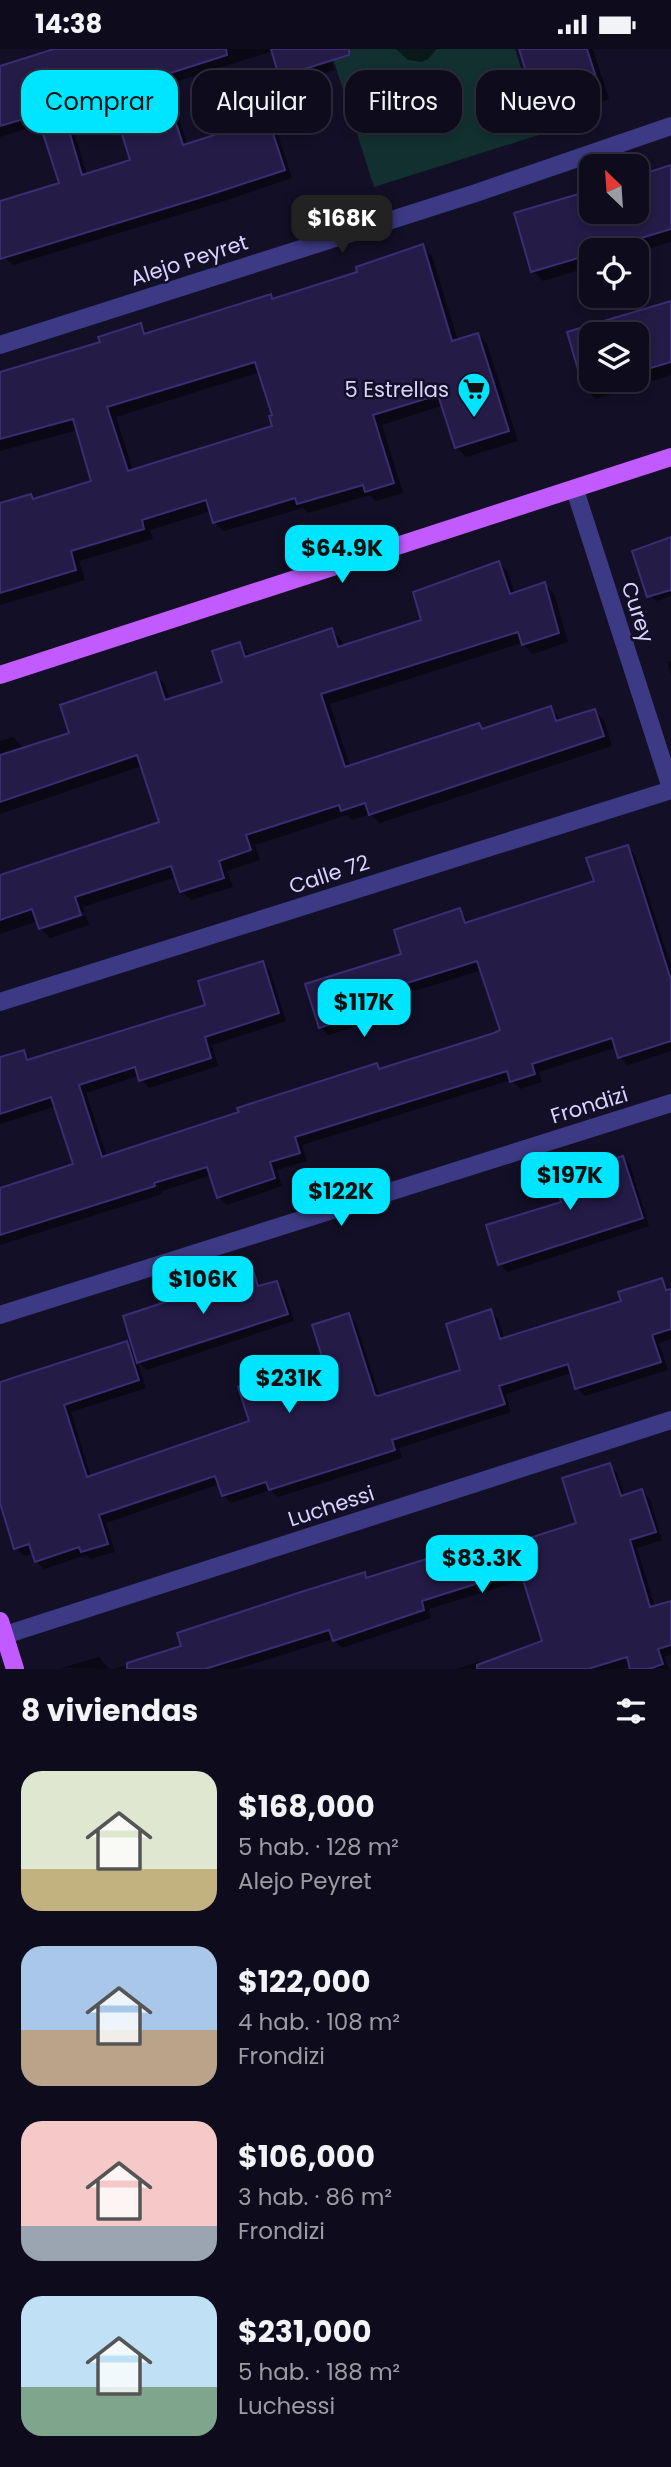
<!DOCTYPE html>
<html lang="es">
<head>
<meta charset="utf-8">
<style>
  :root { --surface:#0e0b1c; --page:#171425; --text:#f1f3f6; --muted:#9b9ba3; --line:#2e2b3b; --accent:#00e5ff }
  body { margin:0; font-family:Poppins,sans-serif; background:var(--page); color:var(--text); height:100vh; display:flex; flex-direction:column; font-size:26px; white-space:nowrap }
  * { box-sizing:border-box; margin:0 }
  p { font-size:23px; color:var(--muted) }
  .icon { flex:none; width:38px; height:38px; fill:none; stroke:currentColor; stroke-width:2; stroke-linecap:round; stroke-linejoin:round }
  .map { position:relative; height:1620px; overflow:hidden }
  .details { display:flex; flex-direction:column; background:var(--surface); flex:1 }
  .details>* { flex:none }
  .banner { position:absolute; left:21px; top:21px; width:630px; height:63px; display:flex; gap:14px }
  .needle { width:46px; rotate:335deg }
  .fabs { position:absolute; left:579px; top:105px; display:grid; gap:14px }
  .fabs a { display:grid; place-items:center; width:70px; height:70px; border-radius:14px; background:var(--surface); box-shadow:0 4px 10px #0003,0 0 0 2px var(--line); font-size:35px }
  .price { position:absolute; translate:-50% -60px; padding:0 16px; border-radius:14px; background:var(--accent); color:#111; font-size:23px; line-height:46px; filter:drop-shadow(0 2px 4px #0008) }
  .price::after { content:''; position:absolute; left:50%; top:42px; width:21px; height:16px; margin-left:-10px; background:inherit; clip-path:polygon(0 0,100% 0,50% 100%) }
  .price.active { background:#222; color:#fff }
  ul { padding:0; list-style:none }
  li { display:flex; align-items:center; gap:21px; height:175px; padding:0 21px }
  li span { display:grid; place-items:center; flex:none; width:196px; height:140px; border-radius:21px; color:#555 }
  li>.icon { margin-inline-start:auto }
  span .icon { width:84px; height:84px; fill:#fffc; stroke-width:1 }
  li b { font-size:30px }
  h2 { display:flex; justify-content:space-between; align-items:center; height:84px; padding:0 21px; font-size:30px }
  .tag { padding:0 24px; border-radius:21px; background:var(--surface); box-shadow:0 4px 10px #0003,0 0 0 2px var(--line); font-size:24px; line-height:63px }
  .tag.active { background:var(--accent); color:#111 }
  .status { display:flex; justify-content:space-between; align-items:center; height:49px; padding:0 35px; background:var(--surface); direction:ltr }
  .status svg { height:19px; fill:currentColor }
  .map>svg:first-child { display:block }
  .green { fill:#12302f }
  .shadow { fill:#0007; fill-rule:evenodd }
  .building { fill:#241b47; stroke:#3b2d73; stroke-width:2; fill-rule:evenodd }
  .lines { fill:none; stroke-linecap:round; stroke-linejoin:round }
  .minor { stroke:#3d3a85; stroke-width:18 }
  .major { stroke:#c25bff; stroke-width:18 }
  .labels { text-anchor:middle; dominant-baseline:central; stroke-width:5; stroke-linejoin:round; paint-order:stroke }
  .street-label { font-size:21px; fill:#d9d4ff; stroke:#130f26 }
  .poi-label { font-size:21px; fill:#d9d4ff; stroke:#130f26; text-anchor:end }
</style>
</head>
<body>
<div class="status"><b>14:38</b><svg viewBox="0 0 49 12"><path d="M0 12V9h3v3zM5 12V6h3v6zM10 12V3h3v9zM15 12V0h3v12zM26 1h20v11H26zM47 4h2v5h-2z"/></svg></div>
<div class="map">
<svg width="671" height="1620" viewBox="0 0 671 1620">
  <rect width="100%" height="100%" fill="#130f26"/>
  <path class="green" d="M330,0H515L542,85L374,138Z"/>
  <path class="shadow" d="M55,0H328L334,21L289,35L281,27L273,2L168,35L188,97L268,71L276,80L292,129L218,154L13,216L4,208L0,194V154L61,135L42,75L0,88V19ZM113,53L132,112L87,126L69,66Z
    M396,0H437L428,10L422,13L408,11Z
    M521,0H593L609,50L550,69L540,59Z
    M671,118V193L637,203V201H592V217L543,232L533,222L592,163H637V128Z
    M422,197L432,207L458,292L478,286L487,295L518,392L466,408L457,398L444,356L382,376L403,444L376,452L370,446L308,464L303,459L224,482L214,473L211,462L150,481L153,490L79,512L85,531L0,556V455L31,447L35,451L93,433L78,381L0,402V336L140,276L149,285L270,247L274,251L359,224ZM260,323L274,367V378L133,422L116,368Z
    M671,253V326L596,350L586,340L569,284ZM592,285H637V331H592Z
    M671,490V547L656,552L647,543Z
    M499,514L508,523L515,545L545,535L554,545L568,593L533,605L522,594L330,655L350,718L479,676L484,681L551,659L562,673L594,662L604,671L612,697L380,774L370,765L352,771L347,766L255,796L260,811L227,822L233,838L191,851L181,842L176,828L83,858L85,863L44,877V880L86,866L89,876L50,889L40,879L38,872L0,885V827L161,774L142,717L0,765V692L13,688L24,700L71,685L155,625L165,635L170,652L224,634L240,595L251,608L332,581L341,591L344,598L424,573Z
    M671,612V627L667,613Z
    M627,798L635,806L671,917V1002L628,1016L620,1008L617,998L539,1023L542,1033L520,1040L511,1031L302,1096L307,1112L277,1121L282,1137L227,1156L219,1148L212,1126L161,1142L162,1145L0,1196V1141L75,1117L56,1057L0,1075V1011L23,1003L32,1011L208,957L262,914L270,922L286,972L212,996L218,1017L149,1039L138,1027L86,1044L107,1108L241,1064L377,1016L381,1021L502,982L482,921L395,948L400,963L329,986L320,978L403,906L460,861L469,874L596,833Z
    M622,1109L630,1116L649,1177L507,1223L500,1215L563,1154Z
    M254,1226L263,1238L276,1234L284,1241L294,1272L147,1321L137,1311L146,1339L71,1363L91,1428L251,1373L325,1312L348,1266L356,1274L380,1348L463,1322L490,1262L498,1270L505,1291L624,1253L661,1231L669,1239L671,1245V1290L659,1294L668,1321L585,1347L577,1339L571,1324L506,1345L511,1363L399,1399L402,1409L278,1448L271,1441L231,1454L223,1446L220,1435L106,1474L115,1503L90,1510L86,1506L44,1520L36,1512L34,1504L24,1507L16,1499L0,1448V1331L6,1329L9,1332L126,1294L136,1304Z
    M609,1416L617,1424L625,1448L642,1442L650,1450L662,1491L637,1499L655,1558L671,1553V1606L665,1608L669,1620H632L631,1617L621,1620H456L479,1613L483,1616L545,1593L525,1530L429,1560L431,1569L342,1599L333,1590L237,1620H115L183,1598L364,1525L369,1530L470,1498L478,1506L578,1475Z
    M99,1608L109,1620L61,1619Z"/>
  <path class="building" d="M54,0H226L227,6L161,27L183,96L268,69L285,121L209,146L0,210V152L59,134L37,66L0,77V17ZM109,44L130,111L82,126L62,58Z
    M271,0H349V6L279,28Z
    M519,0H587L600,41L538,60Z
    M671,116V180L602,201H592V205L531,223L514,164L592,141V163H637V127Z
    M423,195L452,292L478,284L509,382L455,399L438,346L373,366L394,434L365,443L363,436L297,455L295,449L213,474L206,451L142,471L144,480L71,502L76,521L0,544V454L31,445L33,450L91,432L73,370L0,390V323L100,293L98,288L141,274L144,285L271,245L272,250L357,223L356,218ZM255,313L272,366L269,367L272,377L128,422L107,358Z
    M671,252V313L637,323V285H592V331H613L584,341L567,283Z
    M671,488V541L647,548L632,502Z
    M499,512L510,545L545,533L559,584L522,596L518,583L321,645L345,718L479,674L482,680L551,657L556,672L595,660L604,687L369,766L365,754L341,762L339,756L246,786L251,801L219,812L224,829L180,843L171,817L75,848L81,866L39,880L32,860L0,871V826L159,773L137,706L0,753V706L69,684L60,656L156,623L165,651L222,633L212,602L240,593L245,608L332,579L338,598L421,571L413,543Z
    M628,796L671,931V992L618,1009L612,989L532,1015L535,1025L510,1033L507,1022L295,1088L300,1104L270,1113L275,1129L217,1149L207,1118L154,1134L155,1137L0,1186V1139L73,1115L51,1048L0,1065V1008L24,1001L27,1011L205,956L198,932L263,912L279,964L205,988L211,1009L139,1032L135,1018L79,1036L102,1108L239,1063L237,1059L377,1014L379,1020L494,984L500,981L477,912L388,940L393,955L319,979L305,935L401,905L394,881L460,859L465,874L594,832L586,809Z
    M623,1107L643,1169L498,1216L486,1176L561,1153L553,1129Z
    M254,1224L258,1237L277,1232L288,1265L137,1314L123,1267Z
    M662,1229L666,1241L671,1240V1280L652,1286L661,1313L575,1340L568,1315L499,1337L505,1355L392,1391L395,1401L269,1441L266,1433L222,1447L215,1427L99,1466L108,1495L81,1503L79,1498L35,1513L29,1495L14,1500L0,1454V1333L127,1292L139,1331L64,1356L87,1428L249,1372L238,1338L323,1311L312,1276L349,1264L375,1346L378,1347L460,1321L446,1275L491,1260L500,1290L621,1252L618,1243Z
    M610,1414L621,1447L642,1440L656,1483L630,1491L650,1558L671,1552V1596L658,1600L663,1615L649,1620H630L627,1608L588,1620H477V1616L542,1592L520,1521L422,1552L424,1561L333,1592L329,1581L205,1620H127V1614L181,1597L177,1584L301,1543L365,1523L366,1529L471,1496L474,1507L576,1474L562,1429Z"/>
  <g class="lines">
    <path class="minor" d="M0,296L476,144L671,77
      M575,441L671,739
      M0,953L671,741
      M0,1266L671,1054
      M5,1586L671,1371"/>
    <path class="major" d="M0,626L671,408
      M0,1572L15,1620"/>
  </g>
  <defs>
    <symbol id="supermarket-pin" viewBox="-11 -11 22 30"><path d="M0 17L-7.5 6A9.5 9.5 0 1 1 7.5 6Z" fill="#00e5ff" stroke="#130f26"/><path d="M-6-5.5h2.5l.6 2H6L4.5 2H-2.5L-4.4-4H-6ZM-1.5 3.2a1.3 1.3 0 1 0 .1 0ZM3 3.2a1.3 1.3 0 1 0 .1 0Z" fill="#111"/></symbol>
  </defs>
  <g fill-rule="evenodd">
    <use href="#supermarket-pin" x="455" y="321" width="38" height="52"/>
  </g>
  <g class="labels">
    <g class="street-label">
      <text transform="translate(189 211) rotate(-18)">Alejo Peyret</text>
      <text transform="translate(638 563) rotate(72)">Curey</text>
      <text transform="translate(329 825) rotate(-18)">Calle 72</text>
      <text transform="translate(589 1056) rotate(-17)">Frondizi</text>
      <text transform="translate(331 1457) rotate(-18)">Luchessi</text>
    </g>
    <g class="poi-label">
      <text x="449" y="340">5 Estrellas</text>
    </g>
  </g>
</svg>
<div class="fabs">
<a><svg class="needle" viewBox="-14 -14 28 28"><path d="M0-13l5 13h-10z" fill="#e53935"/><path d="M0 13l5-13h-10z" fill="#9b9ba3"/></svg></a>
<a><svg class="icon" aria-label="locate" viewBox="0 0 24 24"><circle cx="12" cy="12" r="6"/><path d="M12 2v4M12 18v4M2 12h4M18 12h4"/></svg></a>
<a><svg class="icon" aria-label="layers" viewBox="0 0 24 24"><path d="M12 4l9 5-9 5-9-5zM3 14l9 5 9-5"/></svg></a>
</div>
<b class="price active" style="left:342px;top:206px">$168K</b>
<b class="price" style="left:342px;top:536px">$64.9K</b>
<b class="price" style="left:364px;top:990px">$117K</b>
<b class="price" style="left:570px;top:1163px">$197K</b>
<b class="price" style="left:341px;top:1179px">$122K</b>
<b class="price" style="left:203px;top:1267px">$106K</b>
<b class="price" style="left:289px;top:1366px">$231K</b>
<b class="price" style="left:482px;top:1546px">$83.3K</b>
<div class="banner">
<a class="tag active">Comprar</a>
<a class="tag">Alquilar</a>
<a class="tag">Filtros</a>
<a class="tag">Nuevo</a>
</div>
</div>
<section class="details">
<h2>8 viviendas<svg class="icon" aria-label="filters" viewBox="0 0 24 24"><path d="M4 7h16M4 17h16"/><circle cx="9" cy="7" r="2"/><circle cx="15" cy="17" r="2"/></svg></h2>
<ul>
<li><span style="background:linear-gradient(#dfe7d0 70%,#c2b280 0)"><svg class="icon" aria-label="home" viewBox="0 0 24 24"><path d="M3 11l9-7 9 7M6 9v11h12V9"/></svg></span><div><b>$168,000</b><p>5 hab. · 128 m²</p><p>Alejo Peyret</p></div></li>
<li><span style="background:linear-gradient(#a9c7e8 60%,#b9a48a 0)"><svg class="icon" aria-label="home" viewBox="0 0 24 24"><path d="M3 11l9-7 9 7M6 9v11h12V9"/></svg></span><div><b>$122,000</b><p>4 hab. · 108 m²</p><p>Frondizi</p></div></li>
<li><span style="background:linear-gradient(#f6c9c9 75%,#9aa5b1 0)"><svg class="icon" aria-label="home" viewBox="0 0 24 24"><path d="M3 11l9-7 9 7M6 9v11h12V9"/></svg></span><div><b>$106,000</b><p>3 hab. · 86 m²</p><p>Frondizi</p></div></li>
<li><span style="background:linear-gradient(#bfe0f5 65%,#7fa58c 0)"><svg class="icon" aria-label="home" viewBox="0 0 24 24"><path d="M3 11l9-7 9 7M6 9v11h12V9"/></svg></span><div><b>$231,000</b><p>5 hab. · 188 m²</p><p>Luchessi</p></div></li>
</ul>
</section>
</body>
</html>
